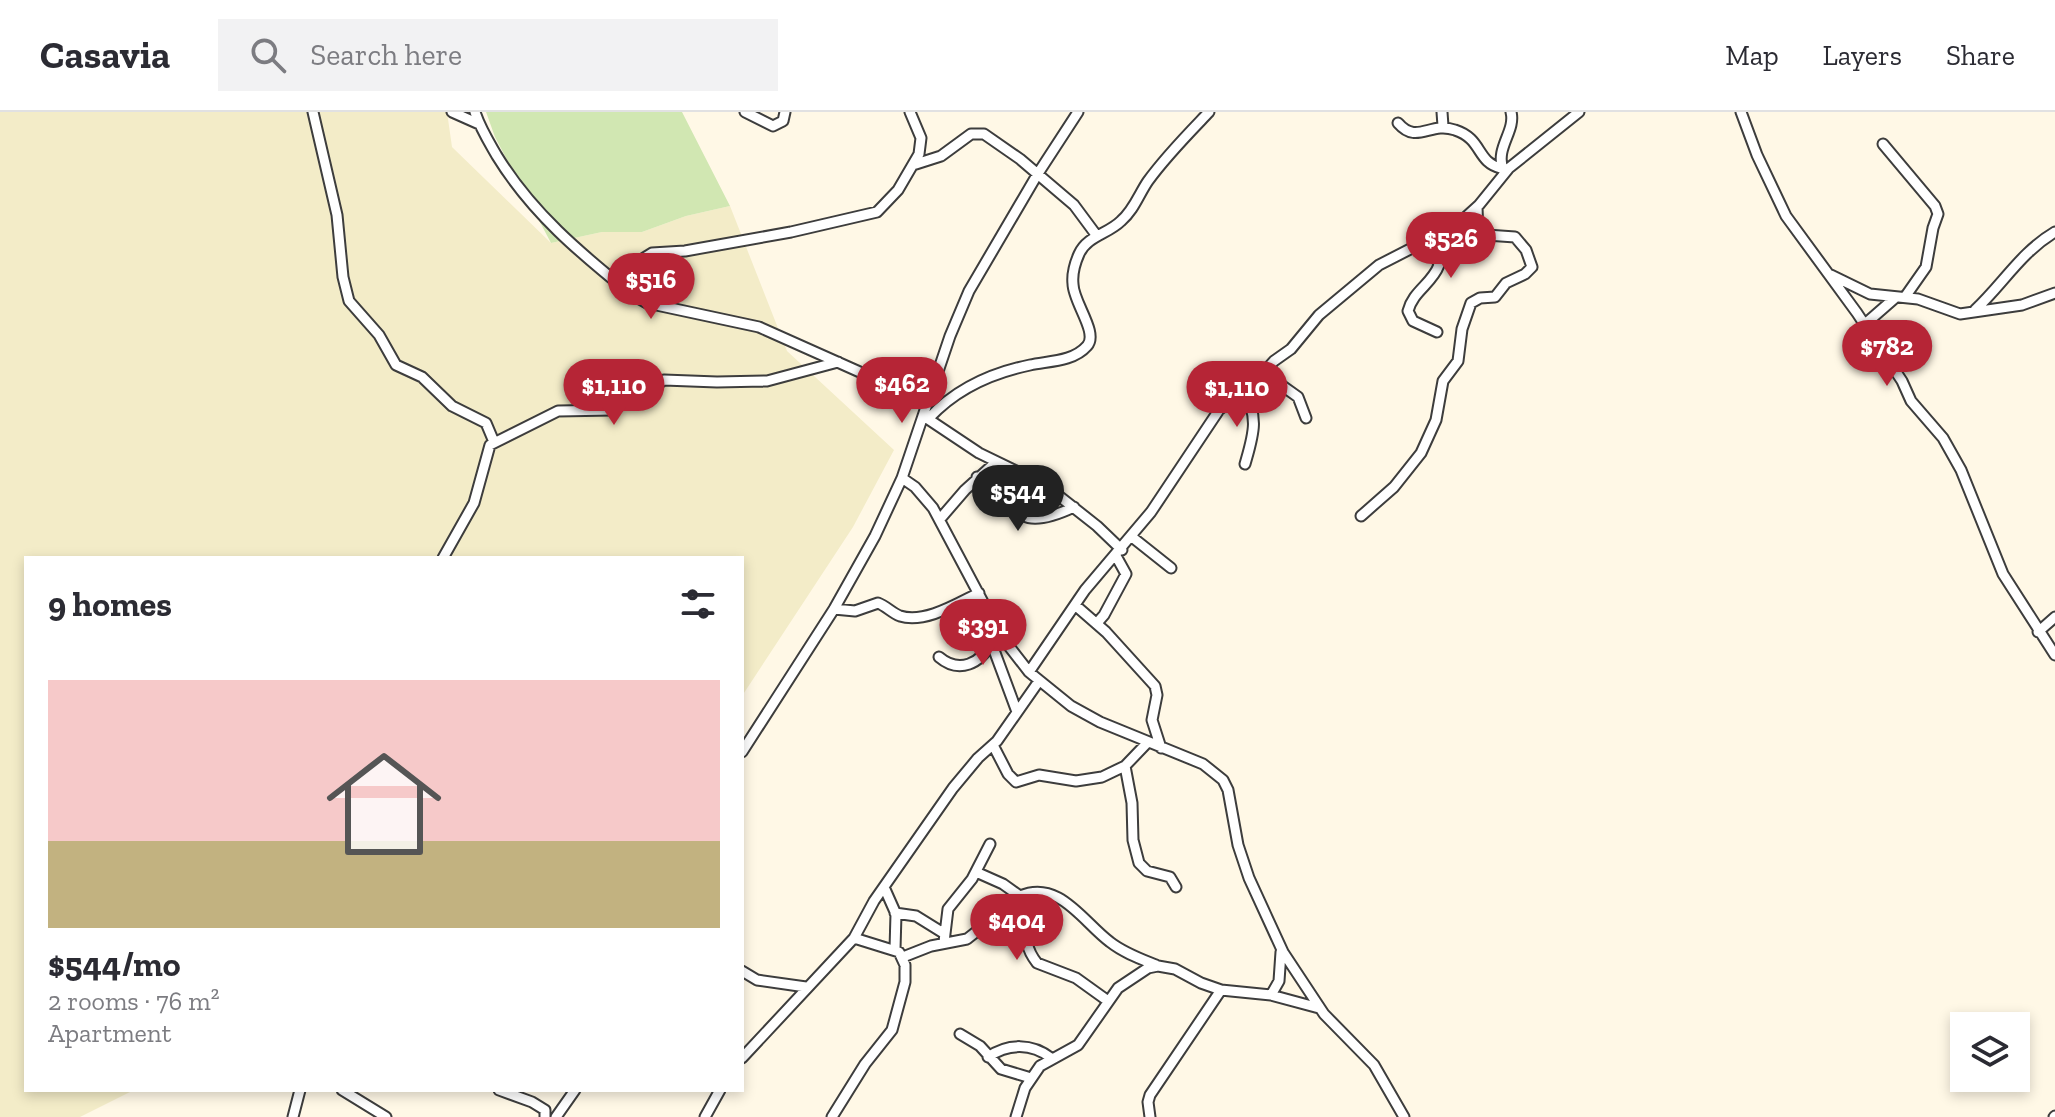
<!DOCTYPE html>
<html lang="en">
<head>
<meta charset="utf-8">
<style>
  :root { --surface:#fff; --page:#f2f2f3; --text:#2b2b33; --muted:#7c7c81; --line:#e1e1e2; --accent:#b62536 }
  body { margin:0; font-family:"Zilla Slab",serif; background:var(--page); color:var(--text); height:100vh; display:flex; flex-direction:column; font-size:30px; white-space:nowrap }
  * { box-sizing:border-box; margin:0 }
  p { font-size:26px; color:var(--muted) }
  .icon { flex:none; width:44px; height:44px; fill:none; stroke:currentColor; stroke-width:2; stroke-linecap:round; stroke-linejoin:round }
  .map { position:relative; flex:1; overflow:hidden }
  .sheet { position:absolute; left:24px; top:444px; width:720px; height:536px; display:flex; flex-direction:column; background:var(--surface); border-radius:0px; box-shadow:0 4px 12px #0003 }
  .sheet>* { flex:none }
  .buttons { position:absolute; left:1950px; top:900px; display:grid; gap:16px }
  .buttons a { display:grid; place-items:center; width:80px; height:80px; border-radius:0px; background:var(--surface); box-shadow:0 4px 12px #0003; font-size:40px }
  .price { position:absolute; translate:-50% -68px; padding:0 18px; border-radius:28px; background:var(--accent); color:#fff; font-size:26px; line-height:52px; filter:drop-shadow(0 2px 4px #0008) }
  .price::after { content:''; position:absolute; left:50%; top:48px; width:24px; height:18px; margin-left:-12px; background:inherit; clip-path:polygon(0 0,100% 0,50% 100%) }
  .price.on { background:#222; color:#fff }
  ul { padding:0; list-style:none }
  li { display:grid; align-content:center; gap:16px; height:424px; padding:0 24px }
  li span { display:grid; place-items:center; height:248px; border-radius:0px; color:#555 }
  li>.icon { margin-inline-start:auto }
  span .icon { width:144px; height:144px; fill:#fffc; stroke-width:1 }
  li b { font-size:34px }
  h2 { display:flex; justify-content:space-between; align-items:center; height:96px; padding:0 24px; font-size:34px }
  header { display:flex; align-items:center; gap:48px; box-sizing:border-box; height:112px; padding:0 40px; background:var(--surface); border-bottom:2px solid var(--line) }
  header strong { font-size:38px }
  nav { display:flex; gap:44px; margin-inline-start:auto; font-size:28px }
  .search { width:560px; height:72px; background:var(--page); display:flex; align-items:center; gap:20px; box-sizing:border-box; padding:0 28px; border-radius:0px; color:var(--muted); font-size:30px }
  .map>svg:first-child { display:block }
  .farmland { fill:#f3ecc8 }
  .green { fill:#d1e7b2 }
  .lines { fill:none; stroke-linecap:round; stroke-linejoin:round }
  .minor-casing { stroke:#3d3d3d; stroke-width:13 }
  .minor { stroke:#fff; stroke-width:9 }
</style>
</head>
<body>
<header>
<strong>Casavia</strong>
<div class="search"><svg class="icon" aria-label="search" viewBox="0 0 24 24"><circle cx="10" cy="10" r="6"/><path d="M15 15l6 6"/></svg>Search here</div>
<nav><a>Map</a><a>Layers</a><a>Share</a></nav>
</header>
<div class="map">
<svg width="2055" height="1005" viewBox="0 0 2055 1005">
  <rect width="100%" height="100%" fill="#fff8e6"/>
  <path class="farmland" d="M0,0H447L452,35L551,131L602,120H642L686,104L730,94L787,239L894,338L853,415L742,584V446H26V978H134L80,1005H0Z"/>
  <path class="green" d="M486,0H682L730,94L686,104L642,120H602L551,131L495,25Z"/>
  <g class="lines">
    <defs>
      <path id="minor" d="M313,0L337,103L343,165L349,189L379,223L396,253L422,265L452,294L486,311L494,330
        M452,0L479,12
        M475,0C480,16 489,30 497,44C532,101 580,141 631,182L647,191L759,215L927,290
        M745,0L773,14L783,9L785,0
        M1442,0L1443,14
        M1741,0L1757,43L1786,104L1857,201L1902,269L1911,289L1943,326L1961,358L2003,462L2055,543
        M1398,11C1417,33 1430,9 1455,18C1483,27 1476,50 1501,56
        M1883,32L1935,94L1938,102L1933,116L1926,155L1905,185
        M916,52L941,44L971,22H984L1020,47L1074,93L1097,124
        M1503,57C1495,36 1516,19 1511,0
        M1477,95L1478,122
        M1420,131L1436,145L1439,153C1432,172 1413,179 1408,199L1413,209L1437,220
        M1831,163L1870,182L1918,187L1960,202L2022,193L2055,181
        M631,182L644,146L652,141L685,139L791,120L877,100L898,78L919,42L921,26L910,0
        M1975,198C2003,172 2021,140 2055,120
        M1864,213L1896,185
        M1263,260L1298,285L1306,306
        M1243,278C1260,305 1253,324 1245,352
        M925,305L979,341L1045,373L1097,414L1122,438
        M929,306C955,278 991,261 1030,253C1048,249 1073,250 1087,234C1099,221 1073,190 1073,172C1072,163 1075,151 1079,142C1087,124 1108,122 1121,109C1134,98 1139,82 1148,69C1166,44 1188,22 1209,0
        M977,365C1018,397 1017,422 1074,395
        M902,366L915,375L933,396L1001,524L1029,560L1071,594L1100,610L1203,652L1223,668L1228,678L1238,733L1249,766L1283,840L1324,902L1374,953L1404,1005
        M1361,404L1394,375L1421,341L1436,308L1443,269L1458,249L1462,217L1471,191L1480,186L1495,185L1506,171L1525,162L1532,155L1526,138L1515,125L1444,120
        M940,407L965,378L996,350
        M1132,425L1171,456
        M443,446L474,391L490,333L558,299L612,298L664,268L717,270L767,269L838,250
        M1075,493L1106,520L1155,574L1157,583L1152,608L1161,636
        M834,497L855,499L878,491C886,494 892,501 900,504C925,512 958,491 979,481
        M1097,511L1104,503L1126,462L1116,444
        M997,516L991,530L1017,600
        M2038,520L2055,505
        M939,545C959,562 981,552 991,530
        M1029,560L1085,478L1151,400L1219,298L1257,268L1274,249L1291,237L1319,203L1379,153L1457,113L1479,93L1509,56L1579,0
        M993,633L1008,662L1016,670L1039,663L1076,669L1102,665L1125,654L1148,630
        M742,640L834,497L875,424L902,366L950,224L969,179L1037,63L1078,0
        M1125,654L1132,691L1133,728L1139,751L1147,759L1170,765L1176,775
        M976,760L1003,772L1024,787C1036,814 1016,824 1037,851L1076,866L1108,889
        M884,775L896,802L895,837
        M1020,784C1059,767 1083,810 1110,830C1124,841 1141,847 1156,853
        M895,801L916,804L945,822
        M944,830L948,797L972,767L990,732
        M903,845L931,834L967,827L986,812
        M742,859L757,868L806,875
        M1271,883L1279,869L1281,840
        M960,922L980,934L1001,957L1031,966
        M988,945C1008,931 1032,931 1051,946
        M742,946L854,826L874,789L953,676L978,646L997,629L1039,569
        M342,978L386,1005
        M499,978L532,990L545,998V1005
        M293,1005L300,978
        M556,1005L575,978
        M705,1005L720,978
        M832,1005L865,952L892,918L905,870V853L899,840L854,826
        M1016,1005L1025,976L1040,954L1078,933L1118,876L1148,856L1158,854L1175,857L1201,871L1221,878L1271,883L1319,896
        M1150,1005L1148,990L1150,983L1221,878
        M2054,1005L2055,1004"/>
    </defs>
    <use href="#minor" class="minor-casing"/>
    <use href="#minor" class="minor"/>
  </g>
</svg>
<div class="buttons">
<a><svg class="icon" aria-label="layers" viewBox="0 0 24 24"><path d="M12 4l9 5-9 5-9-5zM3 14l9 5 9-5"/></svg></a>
</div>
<b class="price" style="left:1451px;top:168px">$526</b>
<b class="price" style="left:651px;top:209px">$516</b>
<b class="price" style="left:1887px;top:276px">$782</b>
<b class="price" style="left:902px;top:313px">$462</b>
<b class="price" style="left:614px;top:315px">$1,110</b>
<b class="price" style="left:1237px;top:317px">$1,110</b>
<b class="price on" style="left:1018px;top:421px">$544</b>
<b class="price" style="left:983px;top:555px">$391</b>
<b class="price" style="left:1017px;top:850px">$404</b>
<section class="sheet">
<h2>9 homes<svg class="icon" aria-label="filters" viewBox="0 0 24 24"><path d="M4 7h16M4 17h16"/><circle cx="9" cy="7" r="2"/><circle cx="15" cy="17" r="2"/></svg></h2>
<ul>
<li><span style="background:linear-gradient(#f6c9c9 65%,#c2b280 0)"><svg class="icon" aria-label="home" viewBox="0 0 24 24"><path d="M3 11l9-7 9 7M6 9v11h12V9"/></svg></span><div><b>$544/mo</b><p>2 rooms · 76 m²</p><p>Apartment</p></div></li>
</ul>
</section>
</div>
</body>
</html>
